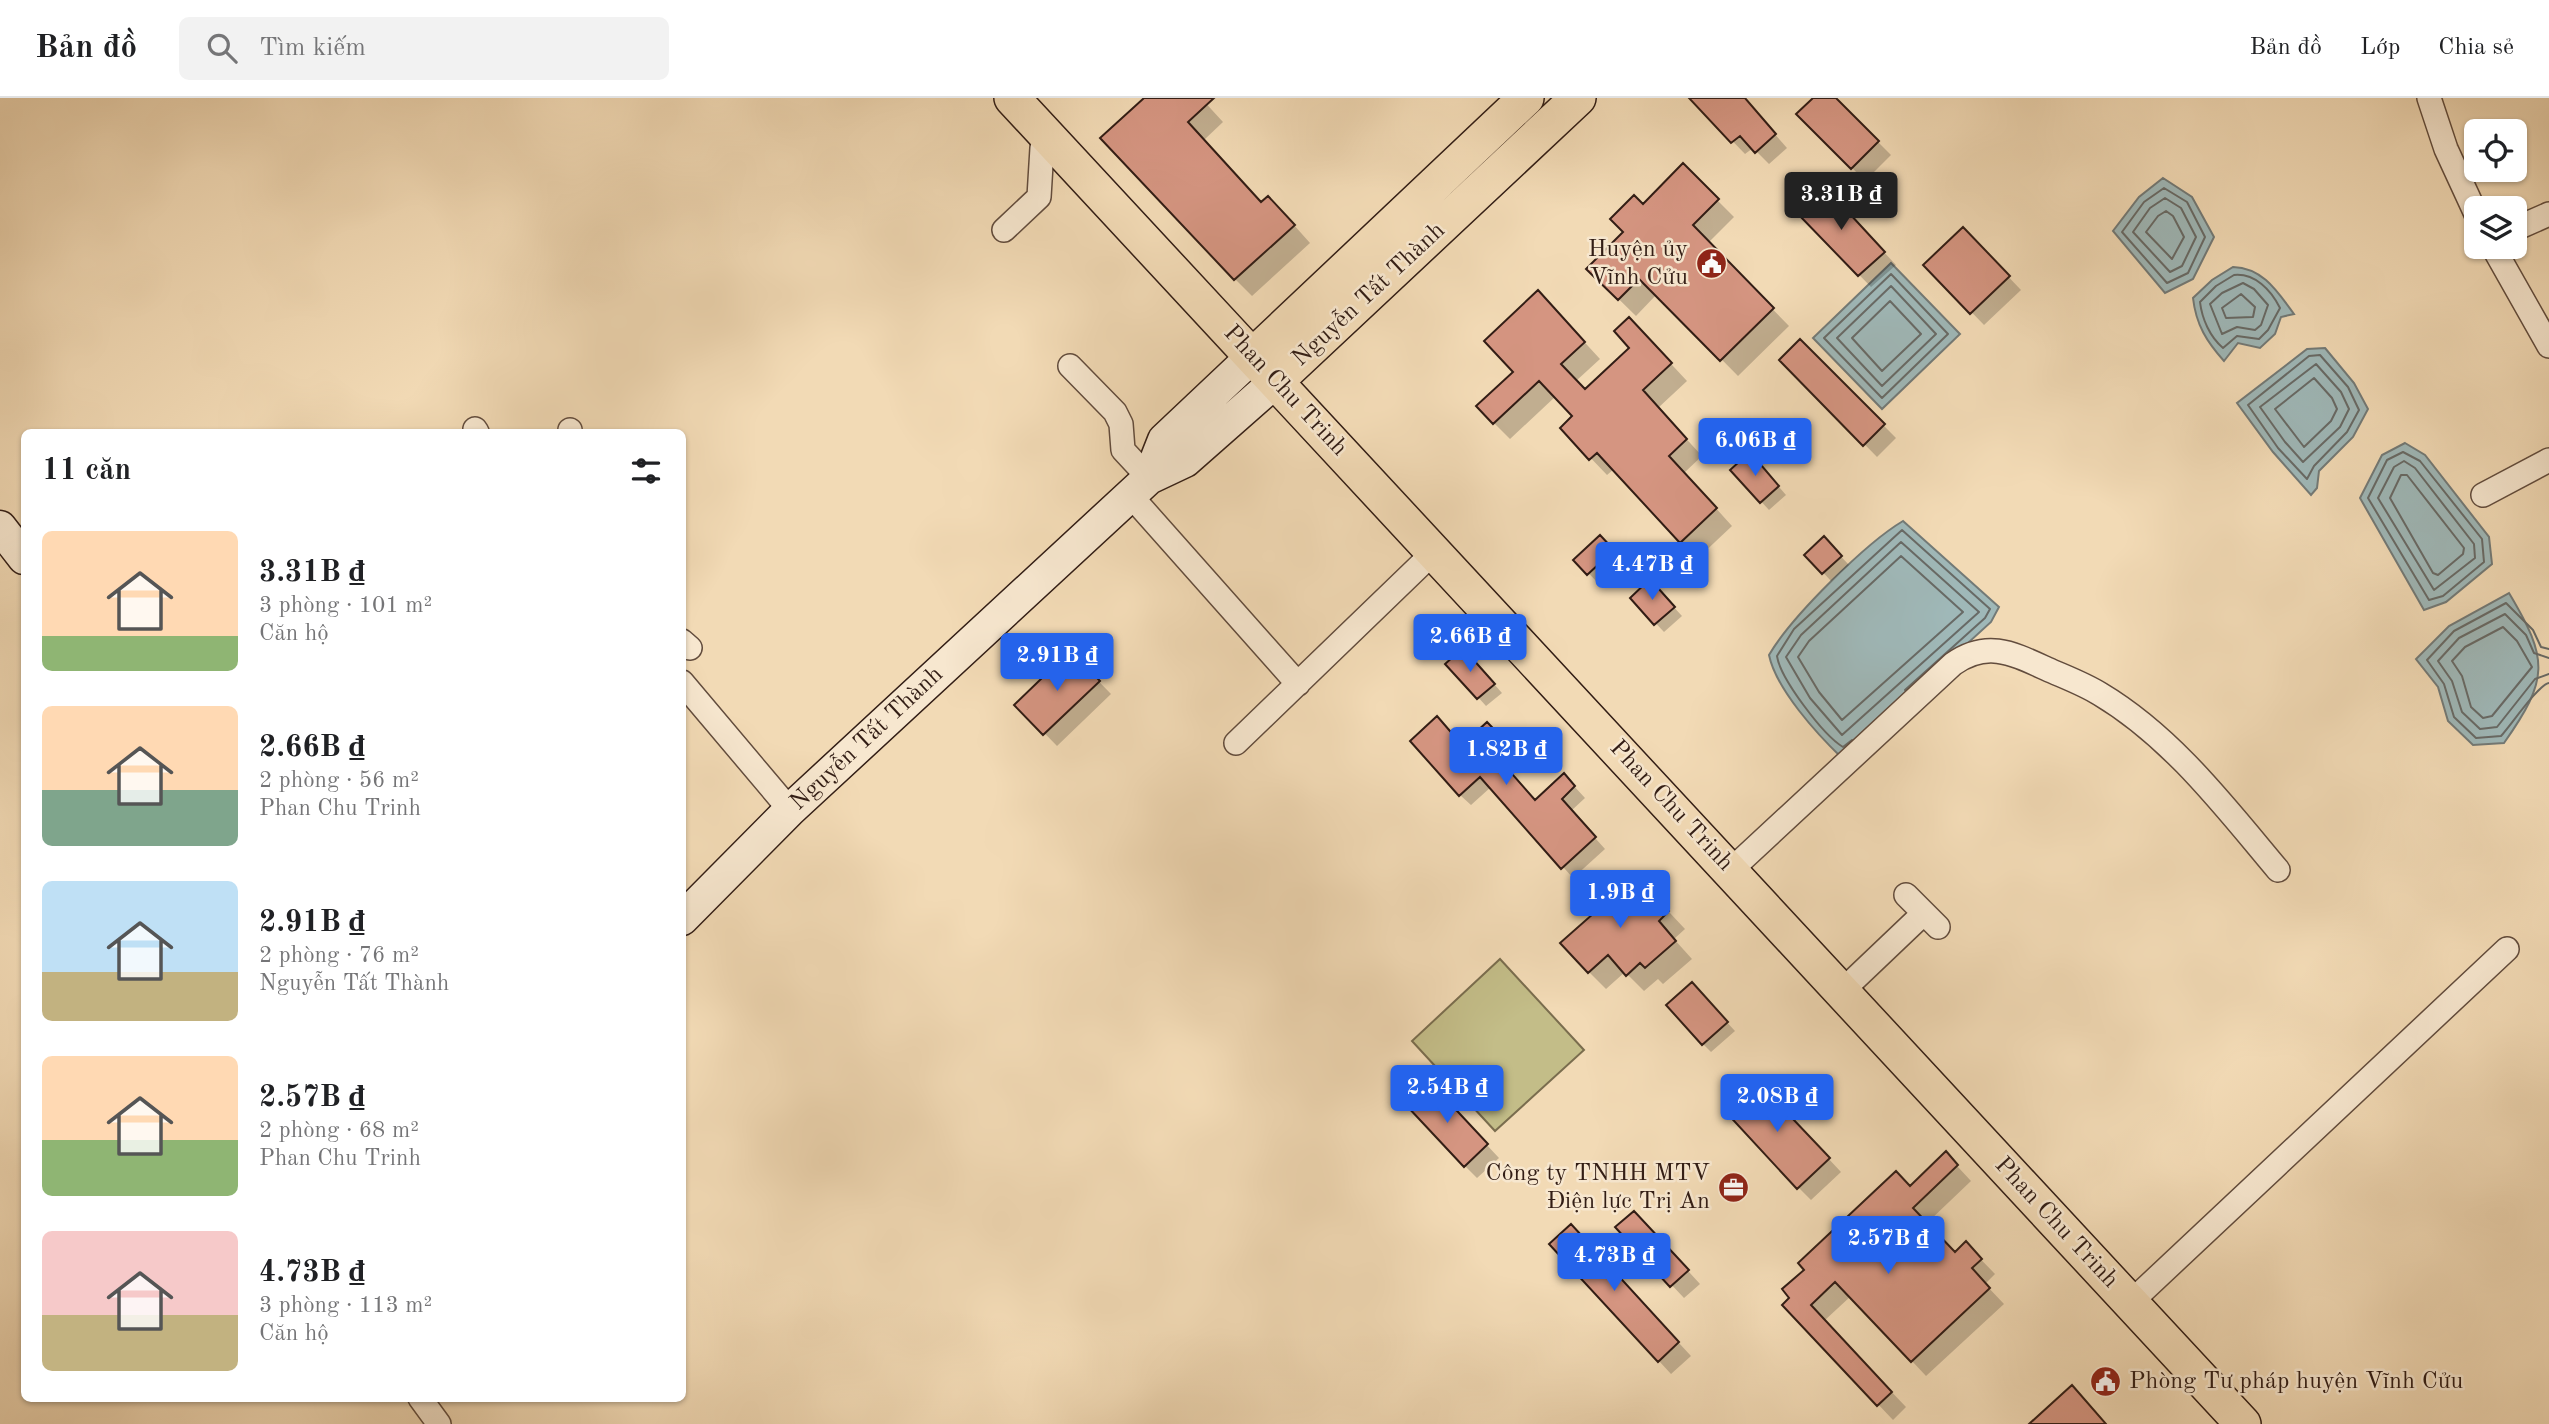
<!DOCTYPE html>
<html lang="vi">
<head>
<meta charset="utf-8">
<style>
  :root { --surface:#fff; --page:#f2f2f2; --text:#202124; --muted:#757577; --line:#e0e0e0; --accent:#2563eb }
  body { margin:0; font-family:"Old Standard TT",serif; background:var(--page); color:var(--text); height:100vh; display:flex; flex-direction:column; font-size:26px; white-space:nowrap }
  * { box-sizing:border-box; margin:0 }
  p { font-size:23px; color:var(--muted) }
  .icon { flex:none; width:38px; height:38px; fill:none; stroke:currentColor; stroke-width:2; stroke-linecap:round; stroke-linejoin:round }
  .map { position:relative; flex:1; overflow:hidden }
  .details { position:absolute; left:21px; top:331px; width:665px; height:973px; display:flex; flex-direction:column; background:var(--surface); border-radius:10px; box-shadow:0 2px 5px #0004 }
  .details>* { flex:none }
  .buttons { position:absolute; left:2464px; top:21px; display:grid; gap:14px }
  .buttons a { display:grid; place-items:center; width:63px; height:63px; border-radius:10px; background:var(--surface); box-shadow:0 2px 5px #0004; font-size:35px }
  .price { position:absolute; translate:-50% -60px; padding:0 16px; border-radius:7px; background:var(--accent); color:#fff; font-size:23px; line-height:46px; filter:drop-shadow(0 2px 4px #0008) }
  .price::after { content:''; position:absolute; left:50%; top:42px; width:21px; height:16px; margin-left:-10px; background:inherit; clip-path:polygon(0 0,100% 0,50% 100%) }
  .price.selected { background:#222; color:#fff }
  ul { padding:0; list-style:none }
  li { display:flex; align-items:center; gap:21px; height:175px; padding:0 21px }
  li span { display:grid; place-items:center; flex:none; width:196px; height:140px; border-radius:10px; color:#555 }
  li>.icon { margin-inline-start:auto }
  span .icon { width:84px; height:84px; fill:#fffc; stroke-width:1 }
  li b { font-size:30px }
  h2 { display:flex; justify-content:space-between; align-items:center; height:84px; padding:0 21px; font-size:30px }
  header { display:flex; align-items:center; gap:42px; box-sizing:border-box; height:98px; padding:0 35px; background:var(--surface); border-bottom:2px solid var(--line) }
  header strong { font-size:33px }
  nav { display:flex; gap:38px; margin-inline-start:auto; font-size:24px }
  .search { width:490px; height:63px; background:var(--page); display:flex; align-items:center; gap:18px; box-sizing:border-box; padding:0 24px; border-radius:10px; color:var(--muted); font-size:26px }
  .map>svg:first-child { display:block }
  .green { fill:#c3bd88; stroke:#7a6d4e; stroke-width:2 }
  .water { fill:#9fb8b8; stroke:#737a77; stroke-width:2 }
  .shadow { fill:#0003 }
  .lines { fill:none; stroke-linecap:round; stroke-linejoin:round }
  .shore { stroke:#686a66; stroke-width:2 }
  .building { fill:#d59581; stroke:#321d15; stroke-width:2 }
  .street-casing { stroke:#624c3d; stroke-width:26 }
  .secondary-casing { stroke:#321d15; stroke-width:35 }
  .primary-casing { stroke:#321d15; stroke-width:38 }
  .street { stroke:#f7e7cf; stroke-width:23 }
  .secondary { stroke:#f7e7cf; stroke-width:32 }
  .primary { stroke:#f2dab5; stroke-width:35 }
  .labels { text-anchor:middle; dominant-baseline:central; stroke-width:5; stroke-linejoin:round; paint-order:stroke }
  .poi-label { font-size:24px; fill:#321d15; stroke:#f7e7cf; text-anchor:end }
  .street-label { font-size:24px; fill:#321d15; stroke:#f7e7cf }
</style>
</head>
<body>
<header>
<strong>Bản đồ</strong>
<div class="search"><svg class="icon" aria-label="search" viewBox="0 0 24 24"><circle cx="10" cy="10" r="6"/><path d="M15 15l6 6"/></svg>Tìm kiếm</div>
<nav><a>Bản đồ</a><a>Lớp</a><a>Chia sẻ</a></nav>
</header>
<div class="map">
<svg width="2549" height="1326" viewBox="0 0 2549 1326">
  <rect width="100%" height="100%" fill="#f2dab5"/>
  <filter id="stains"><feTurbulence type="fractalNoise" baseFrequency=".00286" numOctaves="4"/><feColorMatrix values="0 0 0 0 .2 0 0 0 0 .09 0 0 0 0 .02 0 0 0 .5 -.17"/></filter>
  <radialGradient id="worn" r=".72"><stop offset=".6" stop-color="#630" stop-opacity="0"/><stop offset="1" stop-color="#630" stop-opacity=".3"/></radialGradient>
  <path class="green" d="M1500,861L1584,952L1495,1033L1412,943Z"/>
  <path class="water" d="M2163,80L2192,99L2214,139L2193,181L2165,195L2113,133L2139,99Z
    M1891,165L1960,236L1882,311L1813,240Z
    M2233,169C2263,170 2277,193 2294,216L2281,219L2275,236L2260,250L2238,245L2224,263C2207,244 2196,227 2193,200L2212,182Z
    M2325,250L2354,285L2368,311L2353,339L2319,373L2317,390L2311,397L2273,354L2237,305L2307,251Z
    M2405,345L2425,357L2489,439L2492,466L2446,504L2424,512L2360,400L2382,357Z
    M1903,423L1999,509L1991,524L1842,660C1817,636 1776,591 1769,557C1791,519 1866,445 1903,423Z
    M2509,495C2549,562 2549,581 2504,645L2473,647L2448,623L2438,589L2416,561L2449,528Z"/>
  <path class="shadow" d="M1147,0H1201L1223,24L1204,42L1262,106L1285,117L1310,145L1252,198L1235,181Z
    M1691,0H1743L1787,50L1769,66L1753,50L1745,56Z
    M1816,0H1834L1891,57L1865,83L1799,16Z
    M1683,68L1734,119L1708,145L1789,228L1738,278L1657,196L1636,218L1588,171Z
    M1837,104L1896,167L1871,189L1799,115Z
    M1963,131L2021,192L1984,227L1926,167Z
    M1554,211L1600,261L1576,283L1585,293L1645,238L1687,283L1658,310L1702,358L1684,375L1732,428L1698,460L1614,371L1607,377L1562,330L1575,318L1556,298L1510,341L1494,325L1515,274Z
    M1800,243L1896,340L1877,359L1782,262Z
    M1758,365L1786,397L1769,412L1732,372Z
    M1600,440L1620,462L1597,484L1576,462Z
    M1832,449L1849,467L1831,483L1807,457Z
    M1658,492L1682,518L1664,534L1632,500Z
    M1071,555L1111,596L1057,648L1017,607Z
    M1471,560L1502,595L1486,608L1448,566Z
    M1487,626L1521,661L1508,673L1535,703L1574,688L1585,700L1571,713L1605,751L1573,780L1491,689L1471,707L1460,697L1463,649Z
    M1614,776L1643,807L1654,798L1685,831L1674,841L1692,861L1663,886L1658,881L1644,893L1625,874L1606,891L1589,874Z
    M1700,895L1735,933L1711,954L1703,946Z
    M1769,997L1841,1074L1811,1102L1798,1089Z
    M1443,1000L1499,1060L1477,1080L1465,1068Z
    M1945,1055L1971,1083L1927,1125L1955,1156L1966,1146L1995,1176L1985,1186L2004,1206L1926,1278L1851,1198L1824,1223L1906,1309L1893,1322L1784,1207Z
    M1646,1127L1700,1186L1684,1200L1618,1130Z
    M1583,1141L1691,1258L1671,1276L1659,1263Z"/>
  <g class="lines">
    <path class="shore" d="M2164,90L2187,104L2205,139L2188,175L2167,185L2122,134L2144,104Z
      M2165,100L2181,110L2196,139L2182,168L2170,174L2133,134L2150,110Z
      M2166,113L2173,118L2184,139L2172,161L2146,134L2158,118Z
      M1891,176L1948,236L1882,300L1824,240Z
      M2234,177C2255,175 2271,192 2280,210L2268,232L2259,241L2237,238L2223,250C2210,239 2202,221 2200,204L2216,188Z
      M2243,185L2254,191L2268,207L2261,227L2255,232L2237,229L2222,236L2210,206L2222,195Z
      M1891,188L1936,236L1882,288L1837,240Z
      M2241,196L2255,209L2253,219L2226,220L2222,210Z
      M1890,203L1921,236L1882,273L1852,240Z
      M2320,257L2348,289L2359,312L2347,334L2314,368L2307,381L2278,350L2248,307L2309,258Z
      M2316,266L2341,294L2349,311L2340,329L2303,364L2285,344L2260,309Z
      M2314,280L2332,300L2337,311L2331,323L2304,349L2275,311Z
      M2403,354L2420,363L2482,441L2484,464L2443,498L2429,502L2368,400L2387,362Z
      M2404,363L2415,370L2474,446L2475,460L2434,492L2378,400L2394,369Z
      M2401,377H2407L2464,450L2463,456L2438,477L2433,475L2390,400Z
      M1901,444L1979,514L1842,637L1810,600L1786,559L1801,537Z
      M1901,458L1963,514L1842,622L1819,594L1798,559L1809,543Z
      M2503,529L2517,543L2532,569L2492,618L2483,620L2471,609L2462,578L2452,563L2465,549Z
      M2549,551L2541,549L2533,532L2506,505L2454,533L2427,562L2444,586L2454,619L2476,640L2501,638C2511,627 2539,586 2549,585
      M2549,560L2534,555L2526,537L2505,516L2459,540L2438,563L2452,583L2462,614L2480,631L2497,629L2535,581L2549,576
      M1852,642L1843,649C1823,637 1780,580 1777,558L1794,531L1902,432L1990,511L1985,520L1905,592"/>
  </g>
  <path class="building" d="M1144,0H1214L1188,24L1261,104L1268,98L1295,127L1234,182L1100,40Z
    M1689,0H1745L1776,36L1755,55L1740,38L1731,45Z
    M1813,0H1836L1879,43L1851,71L1796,16Z
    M1683,65L1719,101L1693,127L1774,210L1720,263L1639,181L1618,202L1586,171L1623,134L1610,121L1634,97L1643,106Z
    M1825,89L1885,154L1858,178L1797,115Z
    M1963,129L2010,178L1970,216L1923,167Z
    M1538,192L1585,244L1561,266L1585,291L1629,250L1614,233L1629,219L1672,265L1643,292L1687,341L1669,358L1717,410L1680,445L1597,355L1589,362L1560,330L1572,318L1539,283L1493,326L1476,308L1513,274L1484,243Z
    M1800,241L1885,326L1863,348L1779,262Z
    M1750,354L1779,388L1760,405L1730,372Z
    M1600,437L1614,452L1587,477L1573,462Z
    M1824,438L1842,458L1822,476L1804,457Z
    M1650,481L1675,509L1654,527L1630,500Z
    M1463,550L1495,586L1477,601L1445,566Z
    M1071,552L1100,583L1043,637L1014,607Z
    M1437,618L1462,647L1487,624L1511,649L1499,661L1535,702L1564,675L1575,688L1562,701L1596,739L1561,771L1480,679L1459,698L1410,643Z
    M1614,774L1642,806L1654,795L1669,813L1659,823L1676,843L1645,870L1640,865L1626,878L1608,857L1588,875L1560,845L1602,808L1590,794Z
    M1692,884L1728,924L1702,947L1666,907Z
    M1756,982L1830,1060L1797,1091L1724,1012Z
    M1431,985L1488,1046L1464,1069L1406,1007Z
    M1946,1053L1958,1067L1913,1110L1955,1154L1966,1143L1982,1161L1972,1170L1990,1190L1911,1264L1835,1184L1811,1207L1892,1294L1877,1308L1782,1207L1789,1200L1782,1191L1804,1172L1798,1165L1896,1073L1910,1088Z
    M1634,1113L1689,1172L1670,1189L1615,1129Z
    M1571,1126L1679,1244L1658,1264L1549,1146Z
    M2072,1287L2106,1326H2029Z"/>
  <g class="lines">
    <defs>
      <path id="street" d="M2429,0L2446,51L2476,116
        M2515,131L2549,116
        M1004,132L1039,99L1042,50L1048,38
        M2493,149L2549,248
        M1070,268L1115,314L1121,326L1123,352L1149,380
        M475,331L477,334
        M570,334V332
        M2483,397L2549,362
        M1131,398L1298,586
        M682,543L690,550
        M682,584L790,712
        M1236,645L1435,453
        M1731,772L1953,566C1987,542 2012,555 2047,571C2065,579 2084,586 2100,596C2172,639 2225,709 2278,772
        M1906,797L1938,829
        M1841,894L1924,815
        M2131,1204L2507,851
        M420,1300L439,1326"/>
      <path id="secondary" d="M1149,380L1164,342L1253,258
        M0,429L24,460
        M682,821L790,712L1149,380L1185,363L1276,283"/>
      <path id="primary" d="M1012,0L2243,1326
        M1253,258L1526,0
        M1276,283L1578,0"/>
    </defs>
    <use href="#street" class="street-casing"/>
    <use href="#secondary" class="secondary-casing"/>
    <use href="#primary" class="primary-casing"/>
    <use href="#street" class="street"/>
    <use href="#secondary" class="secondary"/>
    <use href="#primary" class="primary"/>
  </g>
  <defs>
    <symbol id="civic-disc" viewBox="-11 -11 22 22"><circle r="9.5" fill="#8f2418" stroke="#f7e7cf"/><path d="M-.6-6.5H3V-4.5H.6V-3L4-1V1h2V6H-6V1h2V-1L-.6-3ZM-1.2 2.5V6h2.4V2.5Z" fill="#fff"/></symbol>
    <symbol id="office-disc" viewBox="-11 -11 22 22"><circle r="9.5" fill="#8f2418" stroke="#f7e7cf"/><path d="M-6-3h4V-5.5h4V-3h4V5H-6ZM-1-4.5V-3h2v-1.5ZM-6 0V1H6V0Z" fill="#fff"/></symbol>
  </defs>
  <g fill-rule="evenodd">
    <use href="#civic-disc" x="1694" y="148" width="35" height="35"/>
    <use href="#office-disc" x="1716" y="1072" width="35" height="35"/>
    <use href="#civic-disc" x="2088" y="1266" width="35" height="35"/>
  </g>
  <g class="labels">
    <g class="poi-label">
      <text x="1688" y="152">Huyện ủy<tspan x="1688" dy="28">Vĩnh Cửu</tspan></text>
      <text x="1710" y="1076">Công ty TNHH MTV<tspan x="1710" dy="28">Điện lực Trị An</tspan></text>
      <text x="2129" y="1284" text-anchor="start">Phòng Tư pháp huyện Vĩnh Cửu</text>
    </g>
    <g class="street-label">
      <text transform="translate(1369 197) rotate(-43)">Nguyễn Tất Thành</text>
      <text transform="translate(1285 293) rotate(47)">Phan Chu Trinh</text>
      <text transform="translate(867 641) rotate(-43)">Nguyễn Tất Thành</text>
      <text transform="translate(1671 708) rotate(47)">Phan Chu Trinh</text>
      <text transform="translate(2056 1125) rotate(47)">Phan Chu Trinh</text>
    </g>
  </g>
  <rect width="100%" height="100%" filter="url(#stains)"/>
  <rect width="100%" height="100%" fill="url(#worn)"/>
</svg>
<div class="buttons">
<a><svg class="icon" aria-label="locate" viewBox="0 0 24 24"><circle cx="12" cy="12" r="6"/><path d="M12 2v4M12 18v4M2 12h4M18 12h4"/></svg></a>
<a><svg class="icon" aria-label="layers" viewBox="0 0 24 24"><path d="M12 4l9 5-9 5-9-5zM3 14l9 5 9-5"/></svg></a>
</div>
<b class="price selected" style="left:1841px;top:134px">3.31B ₫</b>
<b class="price" style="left:1755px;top:380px">6.06B ₫</b>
<b class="price" style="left:1652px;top:504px">4.47B ₫</b>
<b class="price" style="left:1470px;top:576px">2.66B ₫</b>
<b class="price" style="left:1057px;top:595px">2.91B ₫</b>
<b class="price" style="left:1506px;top:689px">1.82B ₫</b>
<b class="price" style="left:1620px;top:832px">1.9B ₫</b>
<b class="price" style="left:1447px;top:1027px">2.54B ₫</b>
<b class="price" style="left:1777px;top:1036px">2.08B ₫</b>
<b class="price" style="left:1888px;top:1178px">2.57B ₫</b>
<b class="price" style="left:1614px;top:1195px">4.73B ₫</b>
<section class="details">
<h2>11 căn<svg class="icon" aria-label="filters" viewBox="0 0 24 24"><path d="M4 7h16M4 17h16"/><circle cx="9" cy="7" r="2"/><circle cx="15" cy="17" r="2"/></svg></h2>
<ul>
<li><span style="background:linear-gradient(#ffd9b3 75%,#8fb573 0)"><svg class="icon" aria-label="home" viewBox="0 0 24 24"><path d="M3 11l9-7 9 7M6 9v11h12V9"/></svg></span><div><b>3.31B ₫</b><p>3 phòng · 101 m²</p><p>Căn hộ</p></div></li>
<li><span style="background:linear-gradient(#ffd9b3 60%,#7fa58c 0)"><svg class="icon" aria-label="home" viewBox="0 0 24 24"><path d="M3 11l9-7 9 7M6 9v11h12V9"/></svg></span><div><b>2.66B ₫</b><p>2 phòng · 56 m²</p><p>Phan Chu Trinh</p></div></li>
<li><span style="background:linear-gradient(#bfe0f5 65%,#c2b280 0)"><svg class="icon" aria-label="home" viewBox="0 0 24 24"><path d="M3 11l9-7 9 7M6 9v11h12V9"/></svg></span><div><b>2.91B ₫</b><p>2 phòng · 76 m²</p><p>Nguyễn Tất Thành</p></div></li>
<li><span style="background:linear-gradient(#ffd9b3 60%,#8fb573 0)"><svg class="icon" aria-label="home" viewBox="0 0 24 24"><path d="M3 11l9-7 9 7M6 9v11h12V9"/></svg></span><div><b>2.57B ₫</b><p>2 phòng · 68 m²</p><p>Phan Chu Trinh</p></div></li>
<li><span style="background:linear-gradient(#f6c9c9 60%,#c2b280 0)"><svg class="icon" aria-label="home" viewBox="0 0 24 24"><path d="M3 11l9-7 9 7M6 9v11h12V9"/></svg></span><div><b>4.73B ₫</b><p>3 phòng · 113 m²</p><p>Căn hộ</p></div></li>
</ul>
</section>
</div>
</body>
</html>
